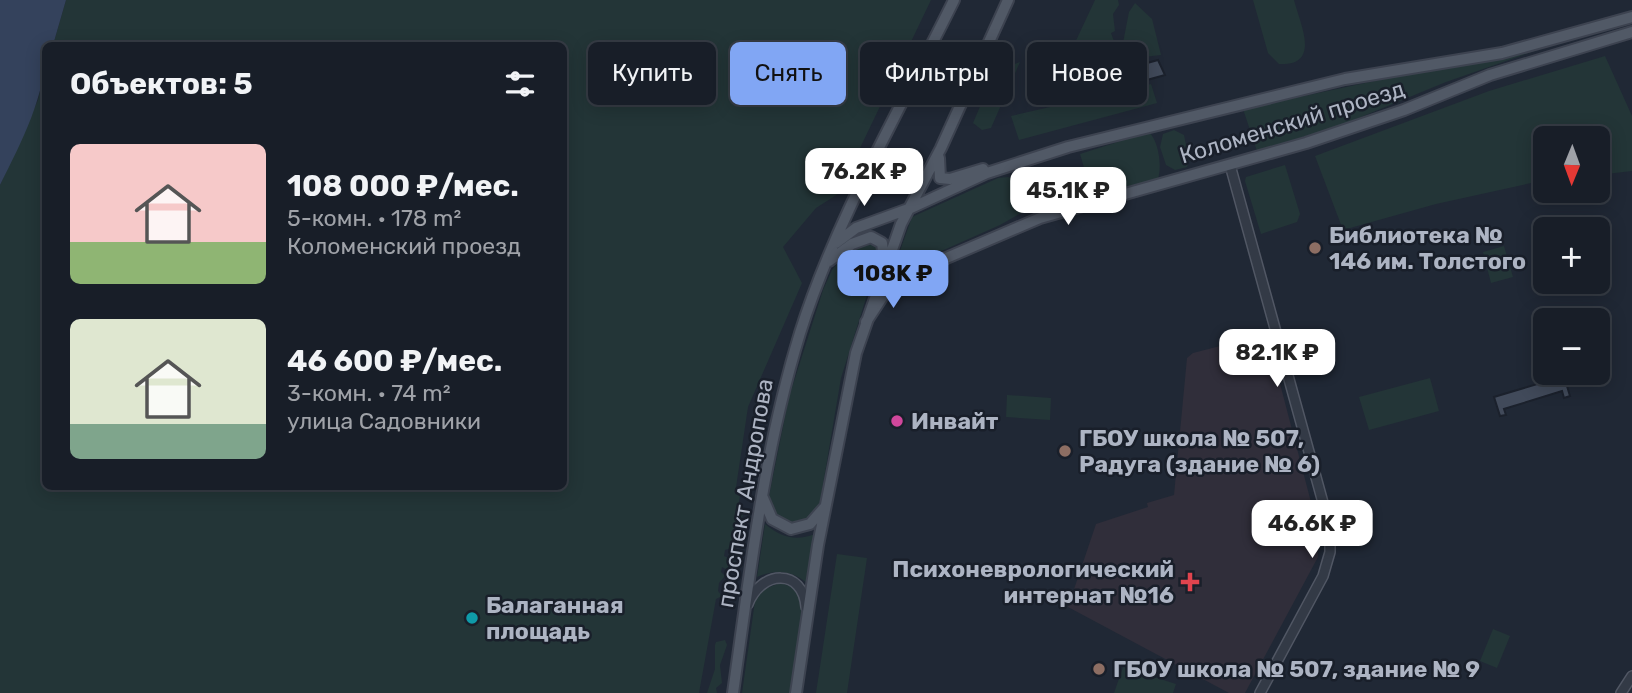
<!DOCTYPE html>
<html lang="ru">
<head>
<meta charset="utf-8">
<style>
  :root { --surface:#181e28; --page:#252b34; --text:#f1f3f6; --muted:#9fa2a8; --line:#363c45; --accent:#81a6f4 }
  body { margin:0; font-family:Rubik,sans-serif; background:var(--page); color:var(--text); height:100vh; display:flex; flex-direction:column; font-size:26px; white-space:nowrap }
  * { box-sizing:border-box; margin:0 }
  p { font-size:23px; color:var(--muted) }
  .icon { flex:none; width:38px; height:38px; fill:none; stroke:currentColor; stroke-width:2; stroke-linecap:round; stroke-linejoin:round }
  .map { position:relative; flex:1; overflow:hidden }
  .details { position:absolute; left:42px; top:42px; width:525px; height:448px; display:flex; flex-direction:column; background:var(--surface); border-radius:10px; box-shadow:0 4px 18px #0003,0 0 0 2px var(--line) }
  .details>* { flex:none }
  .banner { position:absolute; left:588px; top:42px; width:665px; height:63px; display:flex; gap:14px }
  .needle { width:46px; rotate:181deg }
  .tools { position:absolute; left:1533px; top:126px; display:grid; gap:14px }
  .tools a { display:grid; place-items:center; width:77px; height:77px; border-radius:10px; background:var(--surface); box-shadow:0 4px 18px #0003,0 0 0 2px var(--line); font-size:35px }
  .price { position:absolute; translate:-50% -60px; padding:0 16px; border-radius:14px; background:#fff; color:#222; font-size:23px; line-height:46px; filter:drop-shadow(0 2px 4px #0008) }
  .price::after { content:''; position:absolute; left:50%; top:42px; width:21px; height:16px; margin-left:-10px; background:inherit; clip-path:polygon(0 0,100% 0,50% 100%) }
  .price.on { background:var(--accent); color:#111 }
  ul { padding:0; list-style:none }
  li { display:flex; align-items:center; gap:21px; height:175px; padding:0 28px }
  li span { display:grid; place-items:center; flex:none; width:196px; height:140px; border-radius:10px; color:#555 }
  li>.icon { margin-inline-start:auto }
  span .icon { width:84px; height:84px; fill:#fffc; stroke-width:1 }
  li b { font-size:30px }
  h2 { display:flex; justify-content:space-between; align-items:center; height:84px; padding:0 28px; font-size:30px }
  .tag { padding:0 24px; border-radius:10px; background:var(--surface); box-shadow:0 4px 18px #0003,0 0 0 2px var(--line); font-size:24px; line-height:63px }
  .tag.on { background:var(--accent); color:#111 }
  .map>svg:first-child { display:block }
  .medical { fill:#302e3a }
  .green { fill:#233537 }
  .water { fill:#34425c }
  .building { fill:#414a5a; stroke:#1b212c; stroke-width:2 }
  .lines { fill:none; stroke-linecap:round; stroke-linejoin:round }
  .minor-casing { stroke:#515764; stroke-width:12 }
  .major-casing { stroke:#3d4350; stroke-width:14 }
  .minor { stroke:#333a46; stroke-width:9 }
  .major { stroke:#515966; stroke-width:10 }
  .education-dot { fill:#8d6e63; stroke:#191f2a; stroke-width:2.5 }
  .hotel-dot { fill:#d1479c; stroke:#191f2a; stroke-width:2.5 }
  .health-dot { fill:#e0444e; stroke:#191f2a; stroke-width:2.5 }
  .culture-dot { fill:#0f9aa8; stroke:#191f2a; stroke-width:2.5 }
  .labels { text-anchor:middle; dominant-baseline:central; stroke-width:5; stroke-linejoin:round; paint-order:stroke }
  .street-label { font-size:23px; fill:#adb4c3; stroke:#191f2a }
  .poi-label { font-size:23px; font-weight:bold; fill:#adb4c3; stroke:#191f2a; text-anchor:start }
</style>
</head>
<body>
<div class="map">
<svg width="1632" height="693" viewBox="0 0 1632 693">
  <rect width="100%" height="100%" fill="#202835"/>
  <path class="medical" d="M1267,334L1317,525L1318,557L1245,693H1229L1068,607L1096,524L1148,507L1147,503L1174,495L1187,358L1193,353Z"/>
  <path class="green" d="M66,0H931L838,194L816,208L783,247L802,283L748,407L735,494L740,496L738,507L744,512L739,526L743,535L742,545L725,550L724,556L735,561V567L729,571L722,567L721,572L725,576L719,583L718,591L722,596L716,599L699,693H0V185L38,100L45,72L46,486H564V46L53,45Z
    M1095,0H1118L1119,5L1113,14L1115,31L1111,33L1116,47L1103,54L1113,80L1110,83L1076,95L1071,92L1063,63L1064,56L1073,47Z
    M1253,0H1294C1300,24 1322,66 1279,64L1268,53Z
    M1135,3L1152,19L1161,55L1144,57L1128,63L1120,58L1129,12Z
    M1539,46L1540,49L1446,82L1339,126L1257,151L1243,109Z
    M1605,56L1632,116V171L1598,175V138H1545V180L1436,204L1343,230L1315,156L1489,91Z
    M1020,62L991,128L982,130L973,123L995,71Z
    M1151,84L1157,103L1019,140L1011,116Z
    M1174,130L1184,135L1188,155H1190L1187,167L1175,170L1166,165L1160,147L1163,134Z
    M1149,132C1159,142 1162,166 1158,179L1092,195L1080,154Z
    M1285,165L1300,214L1297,222L1261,234L1245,181L1246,177Z
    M1008,177L1012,179L1021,213L1000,225L892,273L912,217L998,178Z
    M867,241L877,244L880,250L878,260L841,378L819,508L808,521C788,528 775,519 768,501L789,397L823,290L832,270L847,252Z
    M1504,246L1513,277L1491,283L1483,252Z
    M1430,378L1439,411L1369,430L1359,397Z
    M1007,395L1051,398L1050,420L1006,417Z
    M765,524C782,538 795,541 816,534L807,583C792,570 775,569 757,577Z
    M837,554L867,558L847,693H816Z
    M780,583C789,585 798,589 801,599C806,614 793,674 790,693H742L755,601L762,590Z
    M1493,629L1510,636L1497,668L1480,661Z
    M725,640L727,645L720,665L722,683L716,688L717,693H707L715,669V645L716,642Z
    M1123,667L1176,684L1173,693H1114Z"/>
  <path class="water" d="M0,0H66L53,45L46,46C46,96 22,141 0,185Z"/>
  <path class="building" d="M1158,60L1165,75L1136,83L1129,68Z
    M1564,376L1570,396L1564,398L1562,391L1504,409L1506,415L1500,416L1494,397Z"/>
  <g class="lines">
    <defs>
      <path id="minor" d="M1230,165L1330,528V552L1323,576L1260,693
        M748,604C761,570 803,568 806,607
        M1621,693L1632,676"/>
      <path id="major" d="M939,158L940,178L950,179L983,169
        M836,243L856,228L911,208L987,173L1068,147L1345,79L1502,53L1632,17
        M829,261L852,244L871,237L882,243L884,261
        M866,322L883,296L909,274L1040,218L1306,143L1404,110L1490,75L1632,32
        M763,498L772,519L791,529L810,524L824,508
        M733,693C750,572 764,450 800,333C835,221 902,106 954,0
        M796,693L818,545L856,353L901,224L941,148L1008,0"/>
    </defs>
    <use href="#minor" class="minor-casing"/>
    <use href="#major" class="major-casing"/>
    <use href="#minor" class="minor"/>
    <use href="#major" class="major"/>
  </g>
  <g class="education-dot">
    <circle cx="1315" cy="248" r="7"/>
    <circle cx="1065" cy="451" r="7"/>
    <circle cx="1099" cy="669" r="7"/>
  </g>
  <circle class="hotel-dot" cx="897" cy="421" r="7"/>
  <path class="health-dot" d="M1186.5 571.5h7v7h7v7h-7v7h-7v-7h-7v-7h7z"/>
  <circle class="culture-dot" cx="472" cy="618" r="7"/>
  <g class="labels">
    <g class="street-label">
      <text transform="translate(1292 122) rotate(-17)">Коломенский проезд</text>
      <text transform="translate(745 493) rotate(-80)">проспект Андропова</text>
    </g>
    <g class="poi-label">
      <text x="1329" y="235">Библиотека №<tspan x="1329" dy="26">146 им. Толстого</tspan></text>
      <text x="911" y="421">Инвайт</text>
      <text x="1079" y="438">ГБОУ школа № 507,<tspan x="1079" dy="26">Радуга (здание № 6)</tspan></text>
      <text x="1174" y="569" text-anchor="end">Психоневрологический<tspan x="1174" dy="26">интернат №16</tspan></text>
      <text x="486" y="605">Балаганная<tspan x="486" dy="26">площадь</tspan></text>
      <text x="1113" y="669">ГБОУ школа № 507, здание № 9</text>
    </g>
  </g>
</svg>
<div class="tools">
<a><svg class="needle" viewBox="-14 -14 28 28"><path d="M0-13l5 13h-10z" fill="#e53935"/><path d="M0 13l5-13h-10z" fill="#9fa2a8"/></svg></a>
<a>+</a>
<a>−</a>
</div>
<b class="price" style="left:864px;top:208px">76.2K ₽</b>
<b class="price" style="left:1068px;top:227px">45.1K ₽</b>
<b class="price on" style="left:893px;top:310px">108K ₽</b>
<b class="price" style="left:1277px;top:389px">82.1K ₽</b>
<b class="price" style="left:1312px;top:560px">46.6K ₽</b>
<div class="banner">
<a class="tag">Купить</a>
<a class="tag on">Снять</a>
<a class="tag">Фильтры</a>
<a class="tag">Новое</a>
</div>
<section class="details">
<h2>Объектов: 5<svg class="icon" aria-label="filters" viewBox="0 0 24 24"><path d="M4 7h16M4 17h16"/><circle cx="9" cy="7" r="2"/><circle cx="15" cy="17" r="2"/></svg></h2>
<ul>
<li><span style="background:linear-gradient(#f6c9c9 70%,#8fb573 0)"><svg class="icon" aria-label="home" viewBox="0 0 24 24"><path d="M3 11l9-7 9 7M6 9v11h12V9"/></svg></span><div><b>108 000 ₽/мес.</b><p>5-комн. · 178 m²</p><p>Коломенский проезд</p></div></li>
<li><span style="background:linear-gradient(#dfe7d0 75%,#7fa58c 0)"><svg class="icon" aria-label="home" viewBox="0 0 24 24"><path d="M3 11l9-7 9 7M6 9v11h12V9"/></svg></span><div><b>46 600 ₽/мес.</b><p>3-комн. · 74 m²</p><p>улица Садовники</p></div></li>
</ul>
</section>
</div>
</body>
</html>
